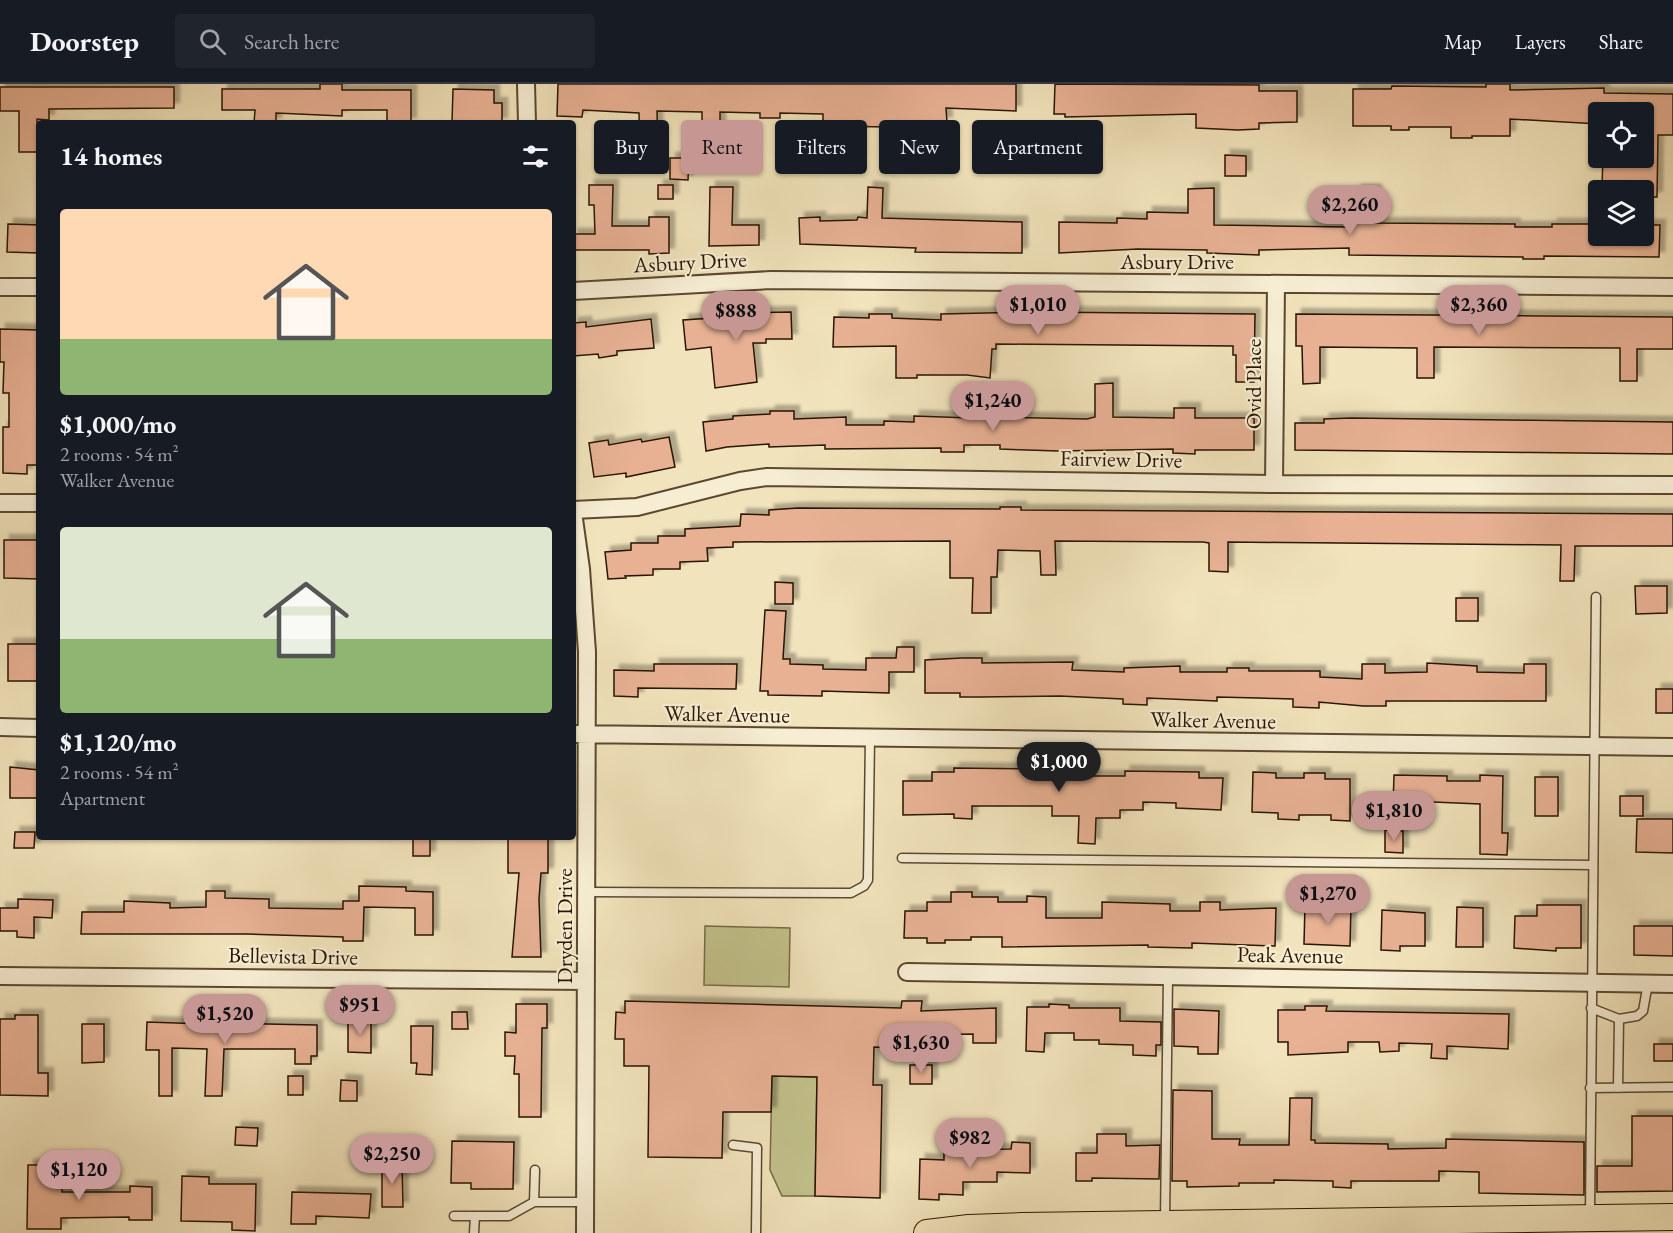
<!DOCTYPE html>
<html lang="en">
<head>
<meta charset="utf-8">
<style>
  :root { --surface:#171b24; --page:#20242c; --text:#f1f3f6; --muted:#9ea1a6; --line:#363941; --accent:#c59692 }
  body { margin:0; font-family:"EB Garamond",serif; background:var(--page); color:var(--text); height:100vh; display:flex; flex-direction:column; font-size:22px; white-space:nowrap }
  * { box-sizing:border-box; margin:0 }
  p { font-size:20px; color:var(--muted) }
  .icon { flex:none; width:33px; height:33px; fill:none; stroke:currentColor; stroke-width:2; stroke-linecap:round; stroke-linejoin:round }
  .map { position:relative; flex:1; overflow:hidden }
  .side { position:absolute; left:36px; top:36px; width:540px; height:720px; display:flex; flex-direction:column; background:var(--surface); border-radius:6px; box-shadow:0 2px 4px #0004 }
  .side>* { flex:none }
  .banner { position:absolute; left:594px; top:36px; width:570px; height:54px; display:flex; gap:12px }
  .fabs { position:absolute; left:1588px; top:18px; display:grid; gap:12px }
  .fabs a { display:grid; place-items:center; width:66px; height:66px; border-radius:6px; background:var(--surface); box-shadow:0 2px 4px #0004; font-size:30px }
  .price { position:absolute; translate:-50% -51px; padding:0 14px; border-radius:21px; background:var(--accent); color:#111; font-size:20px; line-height:39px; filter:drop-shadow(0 2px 3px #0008) }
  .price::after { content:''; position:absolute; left:50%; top:36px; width:18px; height:14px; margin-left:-9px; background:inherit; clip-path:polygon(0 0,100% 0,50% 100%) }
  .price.current { background:#222; color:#fff }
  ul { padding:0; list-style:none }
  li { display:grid; align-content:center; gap:12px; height:318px; padding:0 24px }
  li span { display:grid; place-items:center; height:186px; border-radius:6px; color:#555 }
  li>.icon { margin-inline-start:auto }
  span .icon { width:108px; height:108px; fill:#fffc; stroke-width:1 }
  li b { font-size:26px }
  h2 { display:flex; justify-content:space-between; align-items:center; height:72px; padding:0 24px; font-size:26px }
  .tag { padding:0 21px; border-radius:6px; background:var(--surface); box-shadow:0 2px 4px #0004; font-size:21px; line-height:54px }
  .tag.current { background:var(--accent); color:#111 }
  header { display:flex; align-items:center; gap:36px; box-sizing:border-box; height:84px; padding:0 30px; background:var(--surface); border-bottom:2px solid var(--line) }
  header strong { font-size:28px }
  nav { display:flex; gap:33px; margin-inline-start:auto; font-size:21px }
  .search { width:420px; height:54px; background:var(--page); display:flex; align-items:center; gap:15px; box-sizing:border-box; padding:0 21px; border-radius:6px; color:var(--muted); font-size:22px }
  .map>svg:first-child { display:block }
  .green { fill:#c2c18b; stroke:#766b46; stroke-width:1.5 }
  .building { fill:#e8b194; stroke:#291500; stroke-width:1.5; filter:url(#shadow) }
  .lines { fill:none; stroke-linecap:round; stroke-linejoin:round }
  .service-casing { stroke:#5b482f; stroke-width:11 }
  .minor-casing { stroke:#5b482f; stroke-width:20 }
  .primary-casing { stroke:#291500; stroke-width:28 }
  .service { stroke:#f6edd3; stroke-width:8 }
  .minor { stroke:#f6edd3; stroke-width:16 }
  .primary { stroke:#f1e3bb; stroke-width:26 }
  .labels { text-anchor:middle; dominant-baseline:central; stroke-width:4.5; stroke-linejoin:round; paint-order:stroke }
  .street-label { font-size:22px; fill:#291500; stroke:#f6edd3 }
</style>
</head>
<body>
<header>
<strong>Doorstep</strong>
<div class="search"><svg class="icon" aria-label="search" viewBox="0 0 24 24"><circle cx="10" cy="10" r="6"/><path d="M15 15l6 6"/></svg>Search here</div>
<nav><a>Map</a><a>Layers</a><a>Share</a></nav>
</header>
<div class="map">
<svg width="1673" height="1149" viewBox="0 0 1673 1149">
  <defs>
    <filter id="shadow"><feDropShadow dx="5.5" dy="-5.5" stdDeviation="1.5" flood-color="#0004"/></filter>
  </defs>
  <rect width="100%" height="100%" fill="#f1e3bb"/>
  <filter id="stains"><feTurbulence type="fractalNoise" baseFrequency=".00333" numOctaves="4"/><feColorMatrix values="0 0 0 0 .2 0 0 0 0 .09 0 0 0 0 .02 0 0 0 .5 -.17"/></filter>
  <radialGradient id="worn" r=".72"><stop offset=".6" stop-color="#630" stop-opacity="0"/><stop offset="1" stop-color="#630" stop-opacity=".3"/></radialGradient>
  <path class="green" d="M705,842L790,844L789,903L704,901Z
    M772,992L817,993L815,1112H782L770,1086Z"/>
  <path class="building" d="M320,0H342V6H411V39H387V26H342V32L276,29V39H254L255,26H222V5H320Z
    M558,0H1016V27L946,24L947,38H918V46H890V43L823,42V30L780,29V34H760V29L720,28V59H702V28L657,27L658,71H640L639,29L583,26L582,33L557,32Z
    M1055,0L1259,1V7H1297V38L1259,39V45L1238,46L1196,44V30L1065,33V30H1054Z
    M1486,0H1510V6L1604,4V9L1673,10V51H1658L1657,113H1644V103L1602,102L1603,74H1644V28H1599V40L1510,35V52H1472V54H1451V43H1409V46H1391V42H1353V5H1391L1392,2L1486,3Z
    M0,3H174V24L49,25V36L37,35V68H19V27H0Z
    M453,5L494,6V19H502V39L452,38Z
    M1225,71L1246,72V92H1225Z
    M670,74H689L688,96L670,95Z
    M589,101H613L612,142H649V133H669V169L649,170V166H573V150H595L594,121H589Z
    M658,101H673V115H658Z
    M710,103H733L732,141H759V161L709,162Z
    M868,103L883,104L882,134L1022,138V169L915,168L916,164L800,160L799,134L820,133V137L857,136L858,133L867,134Z
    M1214,104V141L1349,143V139H1356V106H1376L1375,139L1515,140V143H1552V140H1599V152H1644V141H1660L1659,173L1544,172V175H1523V173L1349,171V164L1259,166V171L1207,169V166L1138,165L1059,169V138L1117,139V134L1147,135V128L1188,129V105Z
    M8,140L39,141V169L7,168Z
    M791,228L792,255H766V259H753L757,298L715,304L711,263L686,266L683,236L743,232V229Z
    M1035,228L1255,230L1254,298H1236V271H1233V262L996,260V265H992L990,294L967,291H917V294H896V262L833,263L834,233L869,234V230H892V234L941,236V230Z
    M1296,230L1673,233V265H1637V297H1620V264L1434,263V294H1417V264L1320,263V299L1303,300L1302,262H1296Z
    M651,235L654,264L617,267V271L599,274L598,270L573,272V239L586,238V243Z
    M0,245L39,246V381H27V390L3,389V343H9V309H3L4,278H0Z
    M1113,299V333L1174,334V324H1195V334H1254V366H1195V370L1173,369V365L1058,367L1000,365V361H964V368H941V364L825,365V361L769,363V360L727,363L706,367L703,338L733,335V332L770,330V327H794V335L846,333V341H884V337L914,338V332L971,334V329H996L995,333L1087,335L1095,333V300Z
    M1351,334L1673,338V370L1295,366V339H1324V335Z
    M669,353L675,383L626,393V389L594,393L589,359L608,356L609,361L641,355L642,358Z
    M1000,423H1021V426L1673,430V462H1575L1574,497H1560L1561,461L1228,458V488L1209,487V459L1203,458L1055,457L1056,491H1041L1040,467L998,466L997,493H991V529H972L973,494H950V457L733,458V463L707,464L708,477L680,478V485H653V491L625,492L626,494L608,495L605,468L631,466V459H658V452H685V445L740,442L741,430L769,431V426L798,424L1000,425Z
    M4,456H39V495L4,494Z
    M775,498L793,499V520H775Z
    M1635,502H1667V529L1636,530Z
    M1456,514H1478V537H1456Z
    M765,526L786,527L783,575H790V580L823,581V585L866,586V574H896L897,563H914V588H889V609L822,607V612L768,611V607H760Z
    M8,560H39V597H8Z
    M961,574H982V579L1073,578L1072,586L1124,588V584L1180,582V588H1227V584H1249V587H1320V593L1362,595V580H1385V589L1427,588V579L1477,582V588L1524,589V580H1546V617H1386V622H1363L1319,618V624L1293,623V615L1258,614L1217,613V617L1147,614V621L1123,620V615L1060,612L981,613H960V609H925V576Z
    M654,580H737L736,605L638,604V613L614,612V586L654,587Z
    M1656,605H1673V629H1656Z
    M10,683L39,686V714H10Z
    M954,684L1049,685V690L1096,692H1125V687L1199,688V694H1223L1221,726L1176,724V719L1143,718V726H1120V734H1096L1095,760L1078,759L1079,732H1052V722H972V735L954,734V730L903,731V697H932V688H954Z
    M1253,688L1276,689V694H1304V689H1325V695H1350V737L1331,736V731H1299V736L1278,735V729L1252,728Z
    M1394,691L1447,692V697H1480V691L1503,692L1502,749H1508L1507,771L1480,770V720L1410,717V722H1393Z
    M1535,693H1558V732H1535Z
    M1620,712H1643V732H1620Z
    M1637,735H1673V769L1636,768Z
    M1385,746L1403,747V769L1385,768Z
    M15,748H35L34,764H14Z
    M508,753H548V789H541L539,815L541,873H512L519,789H508Z
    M413,754H430V772H413Z
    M359,802L406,803V807L433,808V851H415V824L364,823L363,857H343V853L245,850H81L82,828H124V817L170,819V824L206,823V807H225V814L269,815V824L343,825V817H359Z
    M951,808H972V813H998V818H1027V812L1046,813V834H1102V818L1170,820V827H1200V818H1220V826L1276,824L1275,862L1192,859V864L1148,863V861L1002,863V853H971V856H945V859H927V854H904L905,827H927V818H951Z
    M18,815L53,816L52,834L34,833V854L17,853V847H0V824H18Z
    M1305,820L1351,821L1350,862L1304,860Z
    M1537,821H1581V864H1556V867L1514,864L1515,832H1537Z
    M1457,823L1483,824V863H1456Z
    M1382,826L1425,829V862H1400V867L1381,866Z
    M1634,842H1673V872L1634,871Z
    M625,917L901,924L902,917H922L921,927L996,924V959H973V950L920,951V965L874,963L873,1001H882L880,1114L815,1112L817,993L772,992L771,1028H723L722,1074L648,1073L649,982H624V955H615L616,928L625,929Z
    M516,920H547V944H542L541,1033H519V990H514L515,972H505V948L516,949Z
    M1049,920L1069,921V924H1120V937L1161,938V961H1156V972L1133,971V961L1099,960V956H1074V949H1045L1044,968L1026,967L1027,923H1049Z
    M1305,922H1327L1326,927L1509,930L1508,965L1447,962V975L1431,974L1432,960L1399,959V967L1380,968L1379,958H1348V968L1288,971V958H1278V926H1305Z
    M1174,925L1219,927L1218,970H1198V963L1174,962Z
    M452,928H467L468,945H452Z
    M15,931H38V989H48V1012L0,1011V935H15Z
    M205,934H224V939L317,941V972H311V980H295V965H224L222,1012H205L207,965L172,964V1012H159V966H146L147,938L205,940Z
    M348,935H371V969L348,968Z
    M82,940H104V978L82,979Z
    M411,942H433L432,991L416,990L417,979H411Z
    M1654,960H1673V977H1654Z
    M910,981H932V1000H910Z
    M288,992H303V1011H288Z
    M341,996L357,997V1017H340Z
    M1173,1006L1212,1007V1055H1240L1239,1061H1289L1290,1014H1312L1311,1056H1315V1059L1388,1060V1065L1446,1064V1055L1584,1058V1111L1479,1109V1088L1439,1087V1097H1351V1104L1333,1103V1097L1274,1096V1099H1239V1102L1187,1103V1097H1172Z
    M1632,1032H1673V1107L1597,1108V1082H1632Z
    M236,1043L258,1044L257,1062L235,1061Z
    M1097,1050H1126V1062L1160,1061L1159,1095L1092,1094V1097H1076V1069H1097Z
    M452,1057L514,1058L513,1105H471V1099H451Z
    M1012,1058L1030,1059V1089L997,1088V1098H963V1111L939,1110V1116L919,1115L920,1075L944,1076V1066L1011,1065Z
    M382,1079H402L403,1123H382Z
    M28,1081H62V1108H130V1102L152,1103V1136H129V1133L61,1134V1145H27Z
    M182,1092L209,1093V1100H256L255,1147L232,1146V1138L181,1137Z
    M292,1108L371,1110L369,1134L316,1132V1140H291Z"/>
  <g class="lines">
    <defs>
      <path id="service" d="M902,774L1592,781
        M586,808L851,809L864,802L868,796L870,654
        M1591,924L1619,935
        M1590,1004L1673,1003
        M1618,1004L1619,935L1637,932L1643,927L1648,899
        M733,1061L757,1064L756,1149
        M534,1118L535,1086
        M1590,1130L1596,513
        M454,1132H475
        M1165,1137L1168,892
        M474,1149L475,1132H509L534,1118H585"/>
      <path id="minor" d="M526,0L527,39
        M0,203H39
        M573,207L771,196L1673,203
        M1274,400L1276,200
        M0,419H39
        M573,426L637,423L740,397L767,393L1274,400L1673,401
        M573,428L581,485L587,568L585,1149
        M0,643L39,644
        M573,650L1673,663
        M907,888L1673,900
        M0,892L586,897"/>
      <path id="primary" d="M927,1149L969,1144L1022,1142L1673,1133"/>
    </defs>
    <use href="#service" class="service-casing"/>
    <use href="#minor" class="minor-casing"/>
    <use href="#primary" class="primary-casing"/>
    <use href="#service" class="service"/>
    <use href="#minor" class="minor"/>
    <use href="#primary" class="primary"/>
  </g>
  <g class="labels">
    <g class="street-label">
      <text x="1177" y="177">Asbury Drive</text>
      <text transform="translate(690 178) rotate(-3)">Asbury Drive</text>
      <text transform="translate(1253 300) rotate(-90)">Ovid Place</text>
      <text transform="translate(1121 375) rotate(1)">Fairview Drive</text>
      <text transform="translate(727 630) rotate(1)">Walker Avenue</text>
      <text transform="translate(1213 636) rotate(1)">Walker Avenue</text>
      <text transform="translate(564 842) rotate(-90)">Dryden Drive</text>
      <text transform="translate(1290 871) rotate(1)">Peak Avenue</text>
      <text transform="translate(293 872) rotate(1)">Bellevista Drive</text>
    </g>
  </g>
  <rect width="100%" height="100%" filter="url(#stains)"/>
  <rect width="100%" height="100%" fill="url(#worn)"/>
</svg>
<div class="fabs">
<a><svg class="icon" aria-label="locate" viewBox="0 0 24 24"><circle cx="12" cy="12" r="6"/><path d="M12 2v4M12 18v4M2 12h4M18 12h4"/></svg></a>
<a><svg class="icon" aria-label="layers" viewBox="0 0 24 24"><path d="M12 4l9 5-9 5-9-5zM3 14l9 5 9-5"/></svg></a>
</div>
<b class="price" style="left:1350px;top:152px">$2,260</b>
<b class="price" style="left:1038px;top:252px">$1,010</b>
<b class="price" style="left:1479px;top:252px">$2,360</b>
<b class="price" style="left:736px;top:258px">$888</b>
<b class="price" style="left:993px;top:348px">$1,240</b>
<b class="price current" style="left:1059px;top:709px">$1,000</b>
<b class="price" style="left:1394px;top:758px">$1,810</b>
<b class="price" style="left:1328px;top:841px">$1,270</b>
<b class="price" style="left:360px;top:952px">$951</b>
<b class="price" style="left:225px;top:961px">$1,520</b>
<b class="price" style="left:921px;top:990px">$1,630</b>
<b class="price" style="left:970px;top:1085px">$982</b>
<b class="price" style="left:392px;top:1101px">$2,250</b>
<b class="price" style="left:79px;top:1117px">$1,120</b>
<div class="banner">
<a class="tag">Buy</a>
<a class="tag current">Rent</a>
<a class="tag">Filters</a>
<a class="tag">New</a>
<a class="tag">Apartment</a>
</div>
<section class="side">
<h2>14 homes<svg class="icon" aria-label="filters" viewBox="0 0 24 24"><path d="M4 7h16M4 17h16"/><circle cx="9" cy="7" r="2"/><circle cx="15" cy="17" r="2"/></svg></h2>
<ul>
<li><span style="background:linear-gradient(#ffd9b3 70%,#8fb573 0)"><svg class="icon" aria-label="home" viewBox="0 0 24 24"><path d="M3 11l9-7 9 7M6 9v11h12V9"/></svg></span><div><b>$1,000/mo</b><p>2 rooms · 54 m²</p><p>Walker Avenue</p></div></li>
<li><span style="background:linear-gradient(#dfe7d0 60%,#8fb573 0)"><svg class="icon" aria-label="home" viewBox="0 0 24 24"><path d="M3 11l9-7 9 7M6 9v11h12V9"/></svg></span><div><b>$1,120/mo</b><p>2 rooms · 54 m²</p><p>Apartment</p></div></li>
</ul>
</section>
</div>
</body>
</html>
